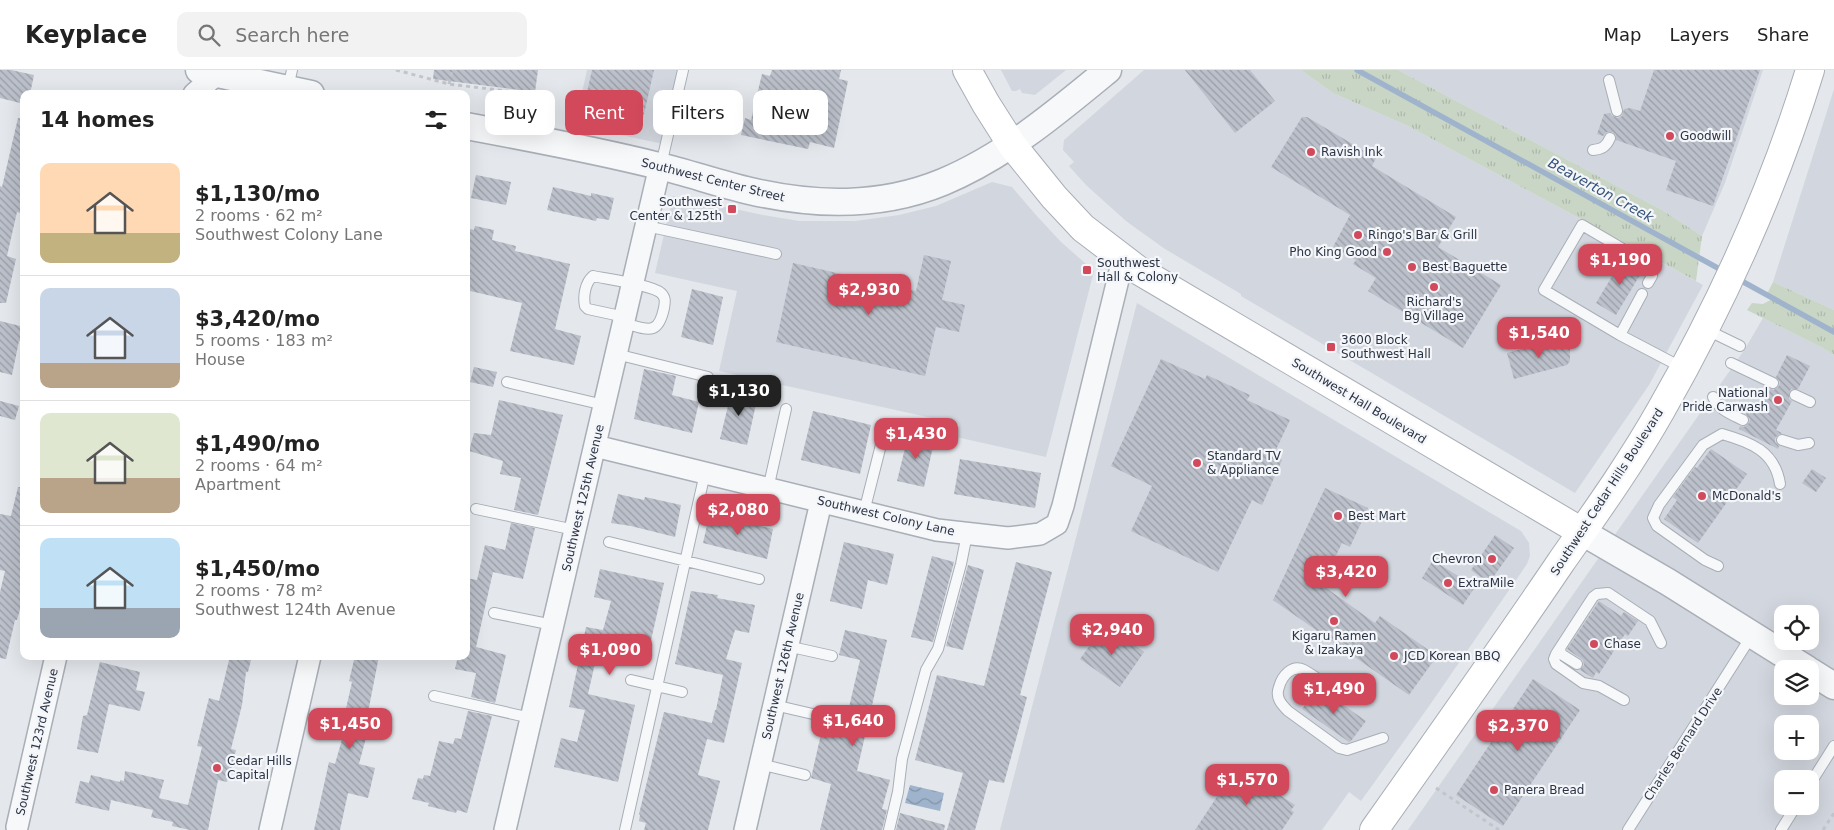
<!DOCTYPE html>
<html lang="en">
<head>
<meta charset="utf-8">
<style>
  :root { --surface:#fff; --page:#f2f2f2; --text:#222; --muted:#767676; --line:#e0e0e0; --accent:#d1495b }
  body { margin:0; font-family:"DejaVu Sans",sans-serif; background:var(--page); color:var(--text); height:100vh; display:flex; flex-direction:column; font-size:19px; white-space:nowrap }
  * { box-sizing:border-box; margin:0 }
  p { font-size:16px; color:var(--muted) }
  .icon { flex:none; width:28px; height:28px; fill:none; stroke:currentColor; stroke-width:2; stroke-linecap:round; stroke-linejoin:round }
  .map { position:relative; flex:1; overflow:hidden }
  .panel { position:absolute; left:20px; top:20px; width:450px; height:570px; display:flex; flex-direction:column; background:var(--surface); border-radius:10px; box-shadow:0 5px 20px #0002 }
  .panel>* { flex:none }
  .guide { position:absolute; left:485px; top:20px; width:475px; height:45px; display:flex; gap:10px }
  .buttons { position:absolute; left:1774px; top:535px; display:grid; gap:10px }
  .buttons a { display:grid; place-items:center; width:45px; height:45px; border-radius:10px; background:var(--surface); box-shadow:0 5px 20px #0002; font-size:25px }
  .price { position:absolute; translate:-50% -42px; padding:0 11px; border-radius:10px; background:var(--accent); color:#fff; font-size:16px; line-height:32px; filter:drop-shadow(0 1px 2px #0008) }
  .price::after { content:''; position:absolute; left:50%; top:30px; width:15px; height:11px; margin-left:-8px; background:inherit; clip-path:polygon(0 0,100% 0,50% 100%) }
  .price.selected { background:#222; color:#fff }
  ul { padding:0; list-style:none }
  li { display:flex; align-items:center; gap:15px; height:125px; padding:0 20px }
  li+li { border-top:1px solid var(--line) }
  li span { display:grid; place-items:center; flex:none; width:140px; height:100px; border-radius:10px; color:#555 }
  li>.icon { margin-inline-start:auto }
  span .icon { width:60px; height:60px; fill:#fffc; stroke-width:1 }
  li b { font-size:21px }
  h2 { display:flex; justify-content:space-between; align-items:center; height:60px; padding:0 20px; font-size:21px }
  .pill { padding:0 18px; border-radius:10px; background:var(--surface); box-shadow:0 5px 20px #0002; font-size:18px; line-height:45px }
  .pill.selected { background:var(--accent); color:#fff }
  header { display:flex; align-items:center; gap:30px; box-sizing:border-box; height:70px; padding:0 25px; background:var(--surface); border-bottom:1px solid var(--line) }
  header strong { font-size:24px }
  nav { display:flex; gap:28px; margin-inline-start:auto; font-size:18px }
  .search { width:350px; height:45px; background:var(--page); display:flex; align-items:center; gap:12px; box-sizing:border-box; padding:0 18px; border-radius:10px; color:var(--muted); font-size:19px }
  .map>svg:first-child { display:block }
  .built { fill:#d2d6de; fill-rule:evenodd }
  .grass { fill:url(#grass-tufts) }
  .water { fill:url(#water-waves) }
  .lines { fill:none; stroke-linecap:round; stroke-linejoin:round }
  .stream { stroke:#9fb4cc; stroke-width:5.5 }
  .building { fill:url(#building-back-hatch) }
  .service-casing { stroke:#a9aeb7; stroke-width:12 }
  .minor-casing { stroke:#a9aeb7; stroke-width:24 }
  .tertiary-casing { stroke:#a9aeb7; stroke-width:29 }
  .secondary-casing { stroke:#a9aeb7; stroke-width:30 }
  .path { stroke:#c2c5cb; stroke-width:3; stroke-dasharray:4 4; stroke-linecap:butt }
  .service { stroke:#f7f8fa; stroke-width:10 }
  .minor { stroke:#f7f8fa; stroke-width:21 }
  .tertiary { stroke:#f7f8fa; stroke-width:26 }
  .secondary { stroke:#fff; stroke-width:28 }
  .poi-dot { fill:#d1495b; stroke:#f4f6f9; stroke-width:2 }
  .labels { text-anchor:middle; dominant-baseline:central; stroke-width:4.5; stroke-linejoin:round; paint-order:stroke }
  .poi-label { font-size:12px; fill:#2b3445; stroke:#f4f6f9; text-anchor:start }
  .street-label { font-size:12px; fill:#2b3445; stroke:#f4f6f9 }
  .water-label { font-size:14px; font-style:italic; fill:#34527a; stroke:#f4f6f9 }
</style>
</head>
<body>
<header>
<strong>Keyplace</strong>
<div class="search"><svg class="icon" aria-label="search" viewBox="0 0 24 24"><circle cx="10" cy="10" r="6"/><path d="M15 15l6 6"/></svg>Search here</div>
<nav><a>Map</a><a>Layers</a><a>Share</a></nav>
</header>
<div class="map">
<svg width="1834" height="760" viewBox="0 0 1834 760">
  <defs>
    <pattern id="grass-tufts" width="24" height="20" patternUnits="userSpaceOnUse" patternTransform="scale(1.25)"><rect width="24" height="20" fill="#c9d6c5"/><path d="M3 7l-1-3M5 7V3M7 7l1-3M15 17l-1-3M17 17v-4M19 17l1-3" fill="none" stroke="#adb8ab"/></pattern>
    <pattern id="water-waves" width="16" height="10" patternUnits="userSpaceOnUse" patternTransform="scale(1.25)"><rect width="16" height="10" fill="#9fb4cc"/><path d="M0 5q4-4 8 0t8 0" fill="none" stroke="#8293a7"/></pattern>
    <pattern id="building-back-hatch" width="6" height="6" patternUnits="userSpaceOnUse" patternTransform="scale(1.25)"><rect width="6" height="6" fill="#bbc0ca"/><path d="M-1 5l2 2M0 0l6 6M5-1l2 2" fill="none" stroke="#989da6"/></pattern>
  </defs>
  <rect width="100%" height="100%" fill="#e4e7ec"/>
  <path class="built" d="M587,0H685L668,75L575,55Z
    M1001,0H1066L1035,25L1022,23L1020,19L1016,21H1012Z
    M1144,0H1301L1333,23L1408,56L1703,215L1649,315L1575,423L1241,226V224L1165,179L1126,151L1086,115L1069,96L1074,92L1063,80L1064,70Z
    M1398,0H1763L1725,113L1702,166L1662,140Z
    M1834,19V240L1773,212Z
    M992,112L1012,117L1036,145L1061,172L1094,201L1046,387L956,367L959,354L719,301L737,221L655,203L673,126L763,145L799,151H855L899,145L936,136Z
    M1137,233L1521,461L1529,473L1530,486L1527,494L1427,639L1361,731L1349,722L1322,760H1000Z
    M1763,248L1823,278L1834,285V760H1408L1745,279ZM1782,544H1810V571H1782ZM1782,599H1810V626H1782ZM1782,654H1810V681H1782ZM1782,709H1810V736H1782Z"/>
  <path class="grass" d="M1301,0H1398L1662,140L1702,166L1696,211L1408,56L1333,23Z
    M1773,212L1834,240V285L1823,278L1747,240L1752,233L1763,234L1774,228L1767,224Z"/>
  <path class="water" d="M910,715L944,723L940,741L905,733Z"/>
  <g class="lines">
    <path class="stream" d="M1357,0L1725,202
      M1738,209L1834,262"/>
  </g>
  <path class="building" d="M0,0H11L34,5L30,24H24V34L0,28Z
    M434,0H538L535,22L433,9Z
    M592,0H654L642,53L583,39Z
    M772,0H841L839,9L848,11L834,78L810,72L808,79L741,65L745,48L751,50L762,4L770,6Z
    M1185,0H1250L1275,31L1235,63Z
    M1654,0H1760L1713,136L1666,120L1676,91L1616,70V65L1613,62H1607L1603,66L1597,64L1604,44L1610,43L1612,46L1618,48L1622,46L1624,39L1630,38L1640,41Z
    M1302,47H1307L1376,88L1372,96L1456,147L1438,177L1501,215L1463,278L1368,221L1376,208L1353,194L1356,190L1333,177L1350,145L1271,97Z
    M18,48L24,49V144L17,142L7,186L16,189L6,233H0V116L2,117Z
    M476,105L511,112L506,135L471,128Z
    M553,117L591,126V123L614,128L609,150L597,148L596,151L547,140Z
    M475,156L494,160L492,170L516,176L515,181L570,194L555,259L581,266L574,295L510,281L522,233L466,220V158L474,160Z
    M924,185L951,191L942,230L965,235L959,262L936,257L925,306L776,272L793,193L916,221Z
    M1623,188L1643,200L1616,245L1596,233Z
    M692,219L723,227L713,275L681,267Z
    M0,251L24,257V272L19,271L12,305L0,302Z
    M1555,270L1561,271L1570,278V291L1567,295L1514,309L1507,283Z
    M1787,285L1810,296L1798,319H1791L1789,323V329L1792,331L1776,360L1782,363L1778,365L1775,368V372L1779,376L1778,379L1739,359L1740,356L1744,357L1749,353L1750,349L1746,344L1750,337L1758,342L1770,319L1774,320L1779,316L1780,312L1776,307Z
    M1161,289L1205,309L1207,305L1250,325L1247,330L1290,350L1273,386L1282,390L1262,435L1252,430L1218,502L1131,461L1152,416L1111,396Z
    M474,297L497,302L493,317L470,312Z
    M644,299L676,306L672,325L699,332L692,363L634,349Z
    M732,319L758,325L747,375L720,369Z
    M499,330L563,345L538,445L514,440L521,408L500,404L503,391L469,381L474,363L491,365Z
    M0,331L19,336L15,350L0,346Z
    M813,341L871,355L860,404L801,390Z
    M909,362L935,368L924,417L897,411Z
    M1711,379L1747,404L1698,473L1664,449L1677,430L1673,427L1695,397L1697,398Z
    M960,389L1041,403L1035,438L954,424Z
    M1812,399L1826,408L1816,422L1802,413Z
    M18,417H24V525L17,550H15L6,589L0,588V522L5,501L0,500V444L11,446Z
    M1325,418L1368,438L1350,477L1342,473L1322,515L1375,553L1380,546L1437,586L1409,625L1273,530Z
    M618,424L644,430L645,427L681,435L675,467L631,456L611,453Z
    M710,442L747,450L746,453L773,459L767,489L703,473Z
    M511,453L535,458L523,509L493,502L476,577L506,585L495,633L471,627L476,603L455,599L458,586H466V508L477,510L485,475L505,480Z
    M1495,465L1514,478L1489,513L1471,500Z
    M844,472L894,484L887,515L868,510L862,539L830,531Z
    M932,486L954,492L933,572L911,567Z
    M1433,490L1475,517L1463,535L1422,508Z
    M1016,492L1052,502L1020,625L1027,627L1018,662L1004,713L989,710L975,760H947L963,703L915,690L937,605L984,616Z
    M968,495L984,500L963,580L946,576Z
    M600,499L664,513L647,588L599,576L588,624L635,635L618,712L554,697L561,668L577,672L585,640L569,637L586,557L603,560L611,531L594,527Z
    M691,521L718,525L717,528L755,535L749,563L735,560L726,589L742,593L724,673L707,669L698,705L720,711L708,760H644L646,753L639,751L640,745L639,744L664,642L712,653L715,640H716L723,605L675,594Z
    M1599,531L1621,546L1624,542L1638,551L1628,566L1625,564L1599,604L1596,602L1593,608L1580,600L1584,595L1583,590L1567,579Z
    M1105,554L1144,582L1120,617L1080,589Z
    M845,560L887,570L857,701L890,710L882,739L887,740L882,760H820L831,714L811,708L826,642L847,646L860,590L839,585Z
    M230,586H252L248,602H246L242,635L231,679L236,680L231,702H229L227,712L218,710L208,760H190L172,756L173,752L151,747L153,740L111,730L109,741L75,733L80,711L89,713L91,705L120,712V710L124,711L125,701L164,710L159,728L188,735L202,677L197,676L209,628L219,631Z
    M355,586H379L364,663L367,664L359,694L375,698L368,728L348,723L340,760H314L329,692L335,694L343,666L340,665L352,612L349,611Z
    M100,592L140,602L136,620L145,622L140,641L109,634L98,683L77,679L83,646L87,645Z
    M1533,609L1580,640L1503,756L1456,725Z
    M1318,617L1366,651L1351,671L1349,672L1302,639Z
    M468,641L492,646L467,743L457,740L456,743L428,736L429,733L412,729L418,708L423,709L424,705L430,706L439,671L453,674L455,668L461,669Z
    M1238,695L1270,716L1269,718L1295,735L1291,740L1294,742L1282,760H1195Z
    M900,743L945,755L944,760H896Z"/>
  <g class="lines">
    <defs>
      <path id="service" d="M1609,10L1617,41
        M288,18L292,0
        M1593,80C1602,79 1606,77 1610,68
        M661,95L683,0
        M646,156L776,184
        M1648,213L1652,206V196L1582,155L1544,220L1620,265L1683,298
        M623,253C647,259 658,267 664,238C665,232 666,228 661,223C652,215 607,209 593,206C585,213 583,226 585,236L588,239L625,247
        M1705,259L1740,276
        M1620,265L1642,224
        M616,284L708,307
        M1731,293L1773,313
        M507,312L604,335
        M1795,325L1810,332
        M1713,327C1719,340 1731,344 1743,350
        M1782,370L1798,375L1809,373
        M768,419L786,339
        M476,439L575,460
        M864,442L885,359
        M609,472L759,509
        M1718,496L1705,490L1657,456L1653,448L1659,435L1703,375L1722,364C1750,372 1775,381 1780,414
        M494,543L553,555
        M787,576L832,586
        M1560,578L1561,584L1577,594
        M631,610L682,622
        M1341,614C1334,613 1327,612 1321,610C1315,608 1310,603 1304,600C1292,594 1282,606 1279,617C1275,627 1281,634 1288,641L1339,678L1347,680L1383,668
        M434,626L531,648
        M1624,630L1599,616L1583,613L1556,594L1554,589L1556,584L1593,527L1597,524L1608,523L1650,551L1661,573
        M774,635L817,645
        M760,694L805,705
        M1810,714L1834,676
        M625,760L705,403
        M889,760L898,722L902,689L926,600L938,579L961,494L967,464
        M1628,760L1752,565
        M1781,760L1796,736"/>
      <path id="minor" d="M194,24L217,4
        M595,376L937,460L1008,468L1040,464L1057,454L1063,436L1123,189
        M17,757L56,586
        M270,760L310,586
        M505,760L660,96
        M745,760L821,432"/>
      <path id="tertiary" d="M199,0L311,24
        M466,56C531,68 595,80 659,96C689,103 719,114 750,121C815,136 880,138 943,112C1005,86 1057,42 1108,0
        M1582,462L1668,512L1807,599
        M1810,601L1834,616"/>
      <path id="secondary" d="M967,0L986,34L1012,75L1054,127L1083,158L1138,200L1582,462
        M1374,760C1437,671 1500,582 1561,492C1596,442 1631,393 1661,340C1722,233 1774,118 1810,0"/>
    </defs>
    <use href="#service" class="service-casing"/>
    <use href="#minor" class="minor-casing"/>
    <use href="#tertiary" class="tertiary-casing"/>
    <use href="#secondary" class="secondary-casing"/>
    <path class="path" d="M396,0L449,14L553,27
      M449,14L452,0
      M1436,718L1499,760
      M1823,760L1834,743"/>
    <use href="#service" class="service"/>
    <use href="#minor" class="minor"/>
    <use href="#tertiary" class="tertiary"/>
    <use href="#secondary" class="secondary"/>
  </g>
  <g class="poi-dot">
    <circle cx="1670" cy="66" r="5"/>
    <circle cx="1311" cy="82" r="5"/>
    <rect x="727" y="134" width="10" height="10" rx="2.5"/>
    <circle cx="1358" cy="165" r="5"/>
    <circle cx="1387" cy="182" r="5"/>
    <circle cx="1412" cy="197" r="5"/>
    <rect x="1082" y="195" width="10" height="10" rx="2.5"/>
    <circle cx="1434" cy="217" r="5"/>
    <rect x="1326" y="272" width="10" height="10" rx="2.5"/>
    <circle cx="1778" cy="330" r="5"/>
    <circle cx="1197" cy="393" r="5"/>
    <circle cx="1702" cy="426" r="5"/>
    <circle cx="1338" cy="446" r="5"/>
    <circle cx="1492" cy="489" r="5"/>
    <circle cx="1448" cy="513" r="5"/>
    <circle cx="1334" cy="551" r="5"/>
    <circle cx="1594" cy="574" r="5"/>
    <circle cx="1394" cy="586" r="5"/>
    <circle cx="217" cy="698" r="5"/>
    <circle cx="1494" cy="720" r="5"/>
  </g>
  <g class="labels">
    <g class="poi-label">
      <text x="1680" y="66">Goodwill</text>
      <text x="1321" y="82">Ravish Ink</text>
      <text x="722" y="132" text-anchor="end">Southwest<tspan x="722" dy="14">Center &amp; 125th</tspan></text>
      <text x="1368" y="165">Ringo's Bar &amp; Grill</text>
      <text x="1377" y="182" text-anchor="end">Pho King Good</text>
      <text x="1097" y="193">Southwest<tspan x="1097" dy="14">Hall &amp; Colony</tspan></text>
      <text x="1422" y="197">Best Baguette</text>
      <text x="1434" y="232" text-anchor="middle">Richard's<tspan x="1434" dy="14">Bg Village</tspan></text>
      <text x="1341" y="270">3600 Block<tspan x="1341" dy="14">Southwest Hall</tspan></text>
      <text x="1768" y="323" text-anchor="end">National<tspan x="1768" dy="14">Pride Carwash</tspan></text>
      <text x="1207" y="386">Standard TV<tspan x="1207" dy="14">&amp; Appliance</tspan></text>
      <text x="1712" y="426">McDonald's</text>
      <text x="1348" y="446">Best Mart</text>
      <text x="1482" y="489" text-anchor="end">Chevron</text>
      <text x="1458" y="513">ExtraMile</text>
      <text x="1334" y="566" text-anchor="middle">Kigaru Ramen<tspan x="1334" dy="14">&amp; Izakaya</tspan></text>
      <text x="1604" y="574">Chase</text>
      <text x="1404" y="586">JCD Korean BBQ</text>
      <text x="227" y="691">Cedar Hills<tspan x="227" dy="14">Capital</tspan></text>
      <text x="1504" y="720">Panera Bread</text>
    </g>
    <g class="street-label">
      <text transform="translate(713 110) rotate(14)">Southwest Center Street</text>
      <text transform="translate(1359 331) rotate(31)">Southwest Hall Boulevard</text>
      <text transform="translate(1607 422) rotate(-57)">Southwest Cedar Hills Boulevard</text>
      <text transform="translate(583 428) rotate(-77)">Southwest 125th Avenue</text>
      <text transform="translate(886 446) rotate(13)">Southwest Colony Lane</text>
      <text transform="translate(783 596) rotate(-77)">Southwest 126th Avenue</text>
      <text transform="translate(37 672) rotate(-77)">Southwest 123rd Avenue</text>
      <text transform="translate(1683 674) rotate(-57)">Charles Bernard Drive</text>
    </g>
    <g class="water-label">
      <text transform="translate(1601 120) rotate(29)">Beaverton Creek</text>
    </g>
  </g>
</svg>
<div class="buttons">
<a><svg class="icon" aria-label="locate" viewBox="0 0 24 24"><circle cx="12" cy="12" r="6"/><path d="M12 2v4M12 18v4M2 12h4M18 12h4"/></svg></a>
<a><svg class="icon" aria-label="layers" viewBox="0 0 24 24"><path d="M12 4l9 5-9 5-9-5zM3 14l9 5 9-5"/></svg></a>
<a>+</a>
<a>−</a>
</div>
<b class="price" style="left:1620px;top:216px">$1,190</b>
<b class="price" style="left:869px;top:246px">$2,930</b>
<b class="price" style="left:1539px;top:289px">$1,540</b>
<b class="price selected" style="left:739px;top:347px">$1,130</b>
<b class="price" style="left:916px;top:390px">$1,430</b>
<b class="price" style="left:738px;top:466px">$2,080</b>
<b class="price" style="left:1346px;top:528px">$3,420</b>
<b class="price" style="left:1112px;top:586px">$2,940</b>
<b class="price" style="left:610px;top:606px">$1,090</b>
<b class="price" style="left:1334px;top:645px">$1,490</b>
<b class="price" style="left:853px;top:677px">$1,640</b>
<b class="price" style="left:350px;top:680px">$1,450</b>
<b class="price" style="left:1518px;top:682px">$2,370</b>
<b class="price" style="left:1247px;top:736px">$1,570</b>
<div class="guide">
<a class="pill">Buy</a>
<a class="pill selected">Rent</a>
<a class="pill">Filters</a>
<a class="pill">New</a>
</div>
<section class="panel">
<h2>14 homes<svg class="icon" aria-label="filters" viewBox="0 0 24 24"><path d="M4 7h16M4 17h16"/><circle cx="9" cy="7" r="2"/><circle cx="15" cy="17" r="2"/></svg></h2>
<ul>
<li><span style="background:linear-gradient(#ffd9b3 70%,#c2b280 0)"><svg class="icon" aria-label="home" viewBox="0 0 24 24"><path d="M3 11l9-7 9 7M6 9v11h12V9"/></svg></span><div><b>$1,130/mo</b><p>2 rooms · 62 m²</p><p>Southwest Colony Lane</p></div></li>
<li><span style="background:linear-gradient(#c9d6e8 75%,#b9a48a 0)"><svg class="icon" aria-label="home" viewBox="0 0 24 24"><path d="M3 11l9-7 9 7M6 9v11h12V9"/></svg></span><div><b>$3,420/mo</b><p>5 rooms · 183 m²</p><p>House</p></div></li>
<li><span style="background:linear-gradient(#dfe7d0 65%,#b9a48a 0)"><svg class="icon" aria-label="home" viewBox="0 0 24 24"><path d="M3 11l9-7 9 7M6 9v11h12V9"/></svg></span><div><b>$1,490/mo</b><p>2 rooms · 64 m²</p><p>Apartment</p></div></li>
<li><span style="background:linear-gradient(#bfe0f5 70%,#9aa5b1 0)"><svg class="icon" aria-label="home" viewBox="0 0 24 24"><path d="M3 11l9-7 9 7M6 9v11h12V9"/></svg></span><div><b>$1,450/mo</b><p>2 rooms · 78 m²</p><p>Southwest 124th Avenue</p></div></li>
</ul>
</section>
</div>
</body>
</html>
